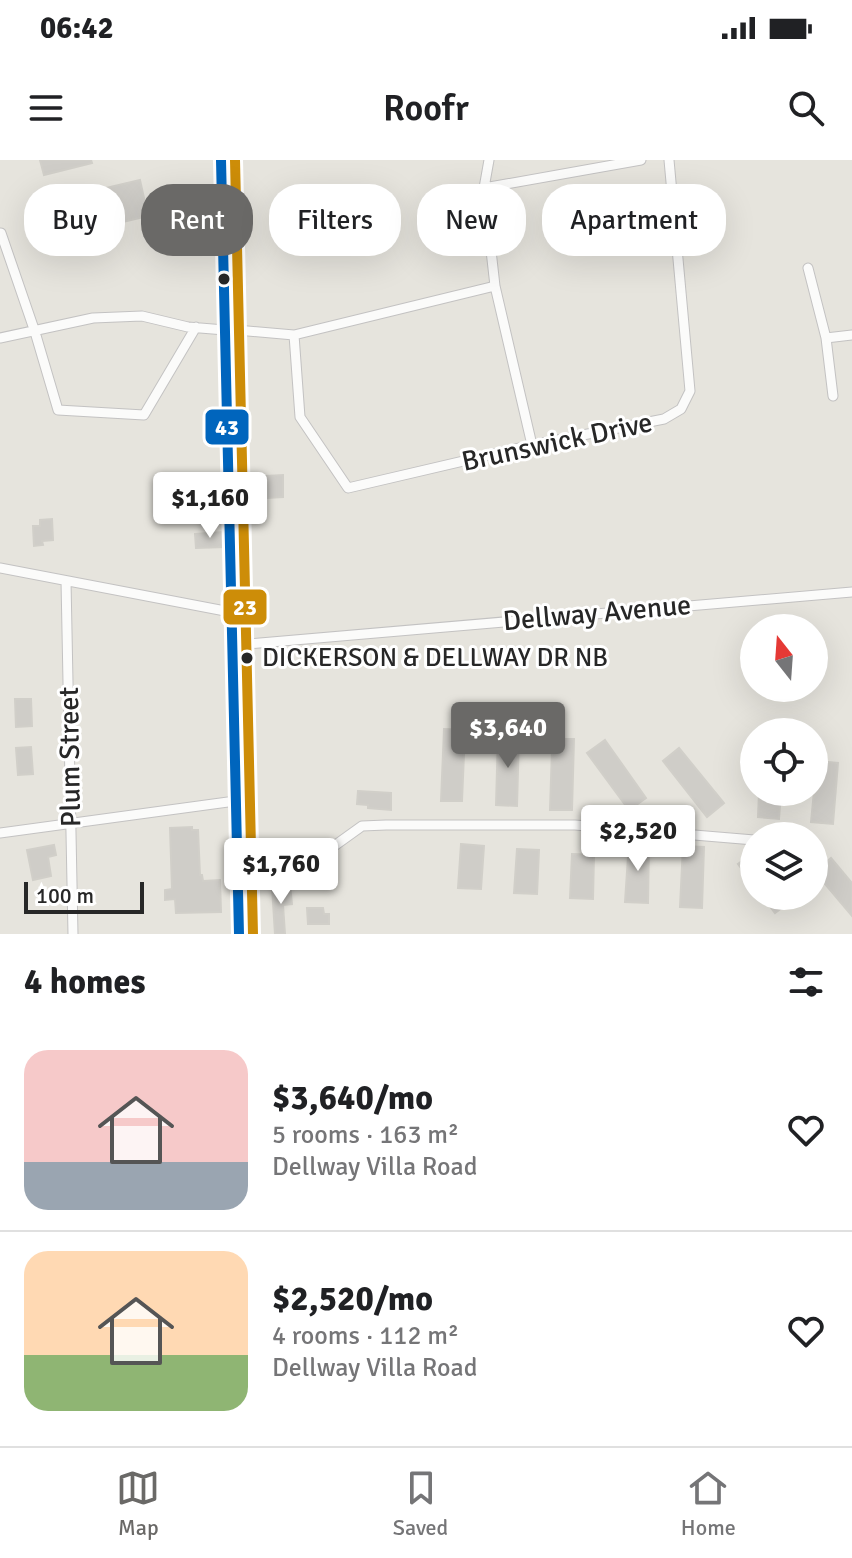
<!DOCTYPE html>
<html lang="en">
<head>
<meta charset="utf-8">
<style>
  :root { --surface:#fff; --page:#f2f2f2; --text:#202124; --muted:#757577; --line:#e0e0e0; --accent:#6a6967 }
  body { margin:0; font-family:Signika,sans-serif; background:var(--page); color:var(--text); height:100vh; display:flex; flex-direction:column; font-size:30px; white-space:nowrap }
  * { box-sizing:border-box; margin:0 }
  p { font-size:26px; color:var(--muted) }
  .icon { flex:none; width:44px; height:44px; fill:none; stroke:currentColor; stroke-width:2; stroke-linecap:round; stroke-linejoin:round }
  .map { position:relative; height:774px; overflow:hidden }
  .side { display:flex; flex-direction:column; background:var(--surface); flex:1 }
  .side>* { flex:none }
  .banner { position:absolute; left:24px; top:24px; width:804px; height:72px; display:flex; gap:16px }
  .needle { width:52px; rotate:343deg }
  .buttons { position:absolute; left:740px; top:454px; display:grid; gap:16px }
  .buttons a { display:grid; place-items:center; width:88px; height:88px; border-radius:50%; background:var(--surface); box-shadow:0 8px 32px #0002; font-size:40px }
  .scale { position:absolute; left:24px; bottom:20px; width:120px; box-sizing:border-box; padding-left:8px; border:4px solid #272727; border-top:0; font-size:22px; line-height:28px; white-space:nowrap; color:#272727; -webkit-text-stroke:6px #fff; paint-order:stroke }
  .price { position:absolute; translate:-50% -68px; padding:0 18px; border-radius:8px; background:#fff; color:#222; font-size:26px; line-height:52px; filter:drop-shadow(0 2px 4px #0008) }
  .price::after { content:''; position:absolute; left:50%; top:48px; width:24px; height:18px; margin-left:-12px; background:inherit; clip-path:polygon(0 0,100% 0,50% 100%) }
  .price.current { background:var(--accent); color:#fff }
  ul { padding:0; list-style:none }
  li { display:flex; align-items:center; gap:24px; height:200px; padding:0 24px }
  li+li { border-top:2px solid var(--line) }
  li span { display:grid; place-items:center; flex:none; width:224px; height:160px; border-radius:24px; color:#555 }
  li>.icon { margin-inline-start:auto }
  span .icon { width:96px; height:96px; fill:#fffc; stroke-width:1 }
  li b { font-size:34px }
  h2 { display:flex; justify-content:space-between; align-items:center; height:96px; padding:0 24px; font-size:34px }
  .chip { padding:0 28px; border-radius:32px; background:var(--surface); box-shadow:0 8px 32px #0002; font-size:28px; line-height:72px }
  .chip.current { background:var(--accent); color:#fff }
  .status { display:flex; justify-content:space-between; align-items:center; height:56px; padding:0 40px; background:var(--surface); direction:ltr }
  .status svg { height:22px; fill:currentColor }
  header { display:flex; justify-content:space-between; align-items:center; height:104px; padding:0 24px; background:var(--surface); font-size:36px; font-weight:600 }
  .tabs { display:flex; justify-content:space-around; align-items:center; height:112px; border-top:2px solid var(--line); background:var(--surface); font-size:22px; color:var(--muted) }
  .tabs a { display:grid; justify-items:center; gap:4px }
  .tabs .current { color:var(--accent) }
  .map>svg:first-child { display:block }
  .building { fill:#cfcdc8; stroke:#d1cfc9; stroke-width:2 }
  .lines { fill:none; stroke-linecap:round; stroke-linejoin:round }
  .minor-casing { stroke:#c3c2c2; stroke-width:11 }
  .major-casing { stroke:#c3c2c0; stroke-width:13 }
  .minor { stroke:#fbfbfa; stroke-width:9 }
  .major { stroke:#e4e2d2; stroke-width:11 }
  .bus-1-casing { stroke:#fff; stroke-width:16 }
  .bus-2-casing { stroke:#fff; stroke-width:16 }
  .bus-1 { stroke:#cd8d08; stroke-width:10 }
  .bus-2 { stroke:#0065bd; stroke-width:10 }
  .bus-dot { fill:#272727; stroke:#fff; stroke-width:3 }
  .labels { text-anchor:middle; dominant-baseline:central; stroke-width:6; stroke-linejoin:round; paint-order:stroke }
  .bus-label { font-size:26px; fill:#272727; stroke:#fff; text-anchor:start }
  .street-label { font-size:28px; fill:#272727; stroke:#fff }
  .line-badge { stroke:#fff; stroke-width:3 }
  .badge-label { font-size:22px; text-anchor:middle; font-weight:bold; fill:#fff }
</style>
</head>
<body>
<div class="status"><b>06:42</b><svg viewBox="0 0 49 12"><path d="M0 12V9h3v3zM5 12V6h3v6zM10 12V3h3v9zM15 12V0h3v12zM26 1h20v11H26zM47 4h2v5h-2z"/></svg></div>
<header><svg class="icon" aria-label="menu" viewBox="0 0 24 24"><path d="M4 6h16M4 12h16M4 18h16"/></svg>Roofr<svg class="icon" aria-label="search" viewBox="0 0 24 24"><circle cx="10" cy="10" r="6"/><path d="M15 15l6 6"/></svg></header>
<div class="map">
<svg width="852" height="774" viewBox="0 0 852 774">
  <rect width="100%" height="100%" fill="#e6e4dd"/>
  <path class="building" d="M40,0H91L92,3L44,15Z
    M140,20L148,56L59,77L51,41Z
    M283,315V337L267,338L266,316Z
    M52,359L53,380L42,381L43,385L34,386L33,366H40V360Z
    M224,372L225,387L196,388L195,374Z
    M15,539H31L32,566L16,567Z
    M444,569L465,570L462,641H441Z
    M498,574H519L517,646L496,645Z
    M555,579H574L572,650H550L552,589H555Z
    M605,580L646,638L629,650L587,593Z
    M31,587L33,614L18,615L16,588Z
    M679,588L724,643L707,657L663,601Z
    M817,601L838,603L833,664L811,662Z
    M358,631L391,633V650L368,648V645L357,644Z
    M759,632H781L779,659L758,657Z
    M192,667V670H198L200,715H202L203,721L220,720L221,752L176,753L175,739L165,740V730L172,729L170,668Z
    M629,682H649L648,743L625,742Z
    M461,684L484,686L481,729L458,728Z
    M54,685L56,695L48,697L51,716L33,720L27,690Z
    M683,686L704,687L702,748L680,747Z
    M517,689L539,690L537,734L514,733Z
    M754,692V726L738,704Z
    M572,694L594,695L593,739L570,738Z
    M831,698L852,723V756L815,712Z
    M298,701V713H287V724H274L273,702Z
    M290,725L292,744L283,745L285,774H275L272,727Z
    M762,736H789L792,740L775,753Z
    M307,748H323L324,754H329V764H308Z"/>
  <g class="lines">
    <defs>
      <path id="minor" d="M489,0L484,28L495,126L532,285
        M484,28L641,0
        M1,73L35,172L58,250L144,255L196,167
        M808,108L826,178L833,236
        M237,170L294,175L495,126
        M294,175L300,257L348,328L532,285L664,259L681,249L690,231L669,0
        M0,178L93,158L142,156L188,167L237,171
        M826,178L852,175
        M0,408L246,455
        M66,421L73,774
        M247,484L852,432
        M0,673L250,639
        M251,696L323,694L362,666L386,665H575L754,680"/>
      <path id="major" d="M235,0L253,774"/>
    </defs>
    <use href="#minor" class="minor-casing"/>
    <use href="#major" class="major-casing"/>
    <use href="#minor" class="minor"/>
    <use href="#major" class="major"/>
    <defs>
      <path id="bus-1" d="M235,0L253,774"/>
      <path id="bus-2" d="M221,0L239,774"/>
    </defs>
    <use href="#bus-1" class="bus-1-casing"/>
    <use href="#bus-2" class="bus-2-casing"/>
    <use href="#bus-1" class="bus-1"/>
    <use href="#bus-2" class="bus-2"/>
  </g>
  <g class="bus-dot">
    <circle cx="224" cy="119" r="7"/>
    <circle cx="247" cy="498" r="7"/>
  </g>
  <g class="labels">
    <g class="bus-label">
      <text x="262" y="498">DICKERSON &amp; DELLWAY DR NB</text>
    </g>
    <g class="street-label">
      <text transform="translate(557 282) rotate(-12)">Brunswick Drive</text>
      <text transform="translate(597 453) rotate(-5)">Dellway Avenue</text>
      <text transform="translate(70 597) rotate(-91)">Plum Street</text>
    </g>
  </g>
  <g class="line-badge">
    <rect x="204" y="248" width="46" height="38" rx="8" fill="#0065bd"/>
    <rect x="222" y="428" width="46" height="38" rx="8" fill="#cd8d08"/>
  </g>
  <g class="badge-label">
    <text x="227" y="275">43</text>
    <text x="245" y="455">23</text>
  </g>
</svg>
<div class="buttons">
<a><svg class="needle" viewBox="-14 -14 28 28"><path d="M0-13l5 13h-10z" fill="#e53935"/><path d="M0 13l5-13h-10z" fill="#757577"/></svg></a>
<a><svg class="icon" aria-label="locate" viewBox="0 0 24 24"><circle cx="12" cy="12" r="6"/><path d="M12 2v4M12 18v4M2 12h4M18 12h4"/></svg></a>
<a><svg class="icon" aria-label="layers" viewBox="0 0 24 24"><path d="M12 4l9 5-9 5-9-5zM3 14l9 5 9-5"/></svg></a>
</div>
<div class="scale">100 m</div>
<b class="price" style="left:210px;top:380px">$1,160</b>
<b class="price current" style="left:508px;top:610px">$3,640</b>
<b class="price" style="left:638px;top:713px">$2,520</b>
<b class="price" style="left:281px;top:746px">$1,760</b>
<div class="banner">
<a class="chip">Buy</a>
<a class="chip current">Rent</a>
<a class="chip">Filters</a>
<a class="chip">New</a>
<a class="chip">Apartment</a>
</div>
</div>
<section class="side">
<h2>4 homes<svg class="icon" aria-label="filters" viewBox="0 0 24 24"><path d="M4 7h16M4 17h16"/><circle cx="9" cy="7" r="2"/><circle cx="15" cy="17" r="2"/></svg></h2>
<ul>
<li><span style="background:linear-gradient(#f6c9c9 70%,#9aa5b1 0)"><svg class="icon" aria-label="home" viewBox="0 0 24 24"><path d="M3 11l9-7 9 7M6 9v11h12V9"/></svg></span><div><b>$3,640/mo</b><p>5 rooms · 163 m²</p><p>Dellway Villa Road</p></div><svg class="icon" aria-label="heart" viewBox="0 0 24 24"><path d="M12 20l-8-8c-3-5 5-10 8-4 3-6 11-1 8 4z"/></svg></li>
<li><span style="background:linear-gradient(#ffd9b3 65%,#8fb573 0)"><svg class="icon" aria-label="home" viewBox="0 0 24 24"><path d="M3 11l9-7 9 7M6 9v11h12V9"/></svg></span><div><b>$2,520/mo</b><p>4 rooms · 112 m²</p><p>Dellway Villa Road</p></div><svg class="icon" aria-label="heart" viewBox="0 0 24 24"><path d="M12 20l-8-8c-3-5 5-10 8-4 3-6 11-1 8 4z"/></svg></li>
</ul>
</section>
<nav class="tabs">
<a class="current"><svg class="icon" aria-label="map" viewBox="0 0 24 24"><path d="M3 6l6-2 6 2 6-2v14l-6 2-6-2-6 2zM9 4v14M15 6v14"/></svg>Map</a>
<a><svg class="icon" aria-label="saved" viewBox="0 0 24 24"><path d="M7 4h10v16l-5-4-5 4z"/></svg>Saved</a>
<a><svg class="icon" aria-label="home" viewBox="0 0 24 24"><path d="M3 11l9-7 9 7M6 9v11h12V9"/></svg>Home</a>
</nav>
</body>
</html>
